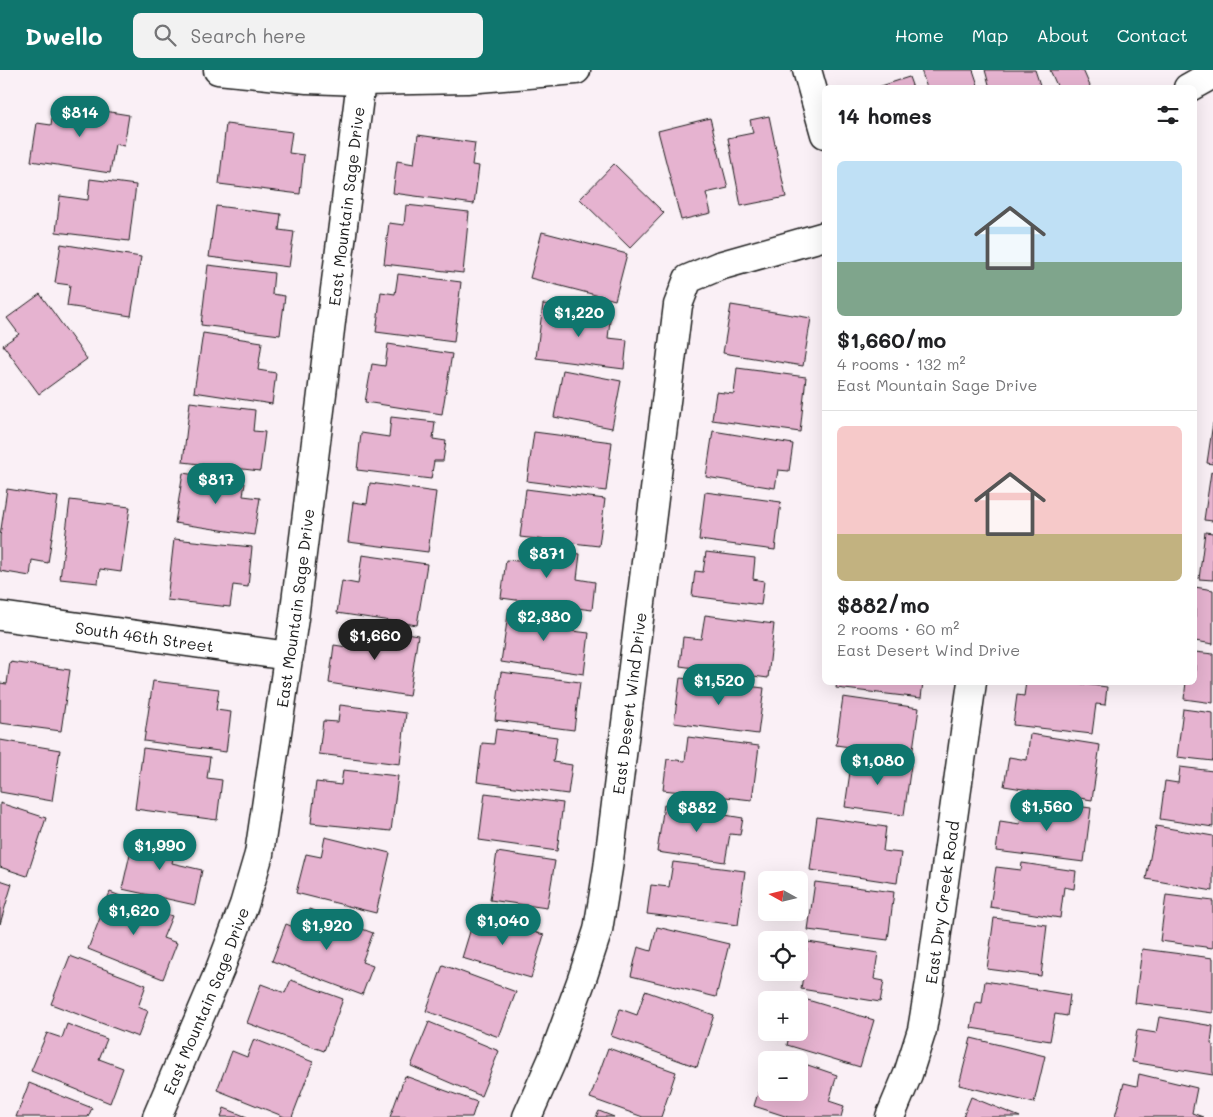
<!DOCTYPE html>
<html lang="en">
<head>
<meta charset="utf-8">
<style>
  :root { --surface:#fff; --page:#f2f2f2; --text:#202124; --muted:#757577; --line:#e0e0e0; --accent:#0f766e }
  body { margin:0; font-family:Mali,sans-serif; background:var(--page); color:var(--text); height:100vh; display:flex; flex-direction:column; font-size:19px; white-space:nowrap }
  * { box-sizing:border-box; margin:0 }
  p { font-size:16px; color:var(--muted) }
  .icon { flex:none; width:28px; height:28px; fill:none; stroke:currentColor; stroke-width:2; stroke-linecap:round; stroke-linejoin:round }
  .map { position:relative; flex:1; overflow:hidden }
  .sheet { position:absolute; left:822px; top:15px; width:375px; height:600px; display:flex; flex-direction:column; background:var(--surface); border-radius:8px; box-shadow:0 5px 20px #0002 }
  .sheet>* { flex:none }
  .needle { width:32px; rotate:278deg }
  .tools { position:absolute; left:758px; top:801px; display:grid; gap:10px }
  .tools a { display:grid; place-items:center; width:50px; height:50px; border-radius:8px; background:var(--surface); box-shadow:0 5px 20px #0002; font-size:25px }
  .price { position:absolute; translate:-50% -42px; padding:0 11px; border-radius:18px; background:var(--accent); color:#fff; font-size:16px; line-height:32px; filter:drop-shadow(0 1px 2px #0008) }
  .price::after { content:''; position:absolute; left:50%; top:30px; width:15px; height:11px; margin-left:-8px; background:inherit; clip-path:polygon(0 0,100% 0,50% 100%) }
  .price.selected { background:#222; color:#fff }
  ul { padding:0; list-style:none }
  li { display:grid; align-content:center; gap:10px; height:265px; padding:0 15px }
  li+li { border-top:1px solid var(--line) }
  li span { display:grid; place-items:center; height:155px; border-radius:8px; color:#555 }
  li>.icon { margin-inline-start:auto }
  span .icon { width:90px; height:90px; fill:#fffc; stroke-width:1 }
  li b { font-size:21px }
  h2 { display:flex; justify-content:space-between; align-items:center; height:60px; padding:0 15px; font-size:21px }
  header { display:flex; align-items:center; gap:30px; box-sizing:border-box; height:70px; padding:0 25px; background:var(--accent); color:#fff }
  header strong { font-size:24px }
  nav { display:flex; gap:28px; margin-inline-start:auto; font-size:18px }
  .search { width:350px; height:45px; background:var(--page); display:flex; align-items:center; gap:12px; box-sizing:border-box; padding:0 18px; border-radius:8px; color:var(--muted); font-size:19px }
  .map>svg:first-child { display:block }
  .building { fill:#e6b3d0; stroke:#1c1c1c }
  .lines { fill:none; stroke-linecap:round; stroke-linejoin:round }
  .street-casing { stroke:#1c1c1c; stroke-width:31 }
  .secondary-casing { stroke:#1c1c1c; stroke-width:31 }
  .street { stroke:#fff; stroke-width:28 }
  .secondary { stroke:#fff; stroke-width:28 }
  .labels { text-anchor:middle; dominant-baseline:central; stroke-width:4; stroke-linejoin:round; paint-order:stroke }
  .street-label { font-size:16px; fill:#1c1c1c; stroke:#fff }
</style>
</head>
<body>
<header>
<strong>Dwello</strong>
<div class="search"><svg class="icon" aria-label="search" viewBox="0 0 24 24"><circle cx="10" cy="10" r="6"/><path d="M15 15l6 6"/></svg>Search here</div>
<nav><a>Home</a><a>Map</a><a>About</a><a>Contact</a></nav>
</header>
<div class="map">
<svg width="1213" height="1047" viewBox="0 0 1213 1047">
  <rect width="100%" height="100%" fill="#faf0f6"/>
  <filter id="ink" filterUnits="userSpaceOnUse"><feTurbulence type="fractalNoise" baseFrequency=".02" numOctaves="2"/><feDisplacementMap in="SourceGraphic" scale="10" xChannelSelector="R" yChannelSelector="G"/><feConvolveMatrix kernelMatrix="1 2 1 2 8 2 1 2 1" color-interpolation-filters="sRGB"/></filter>
  <g filter="url(#ink)">
    <path class="building" d="M921,0H973L979,18H927Z
      M985,0H1035L1041,18H990Z
      M1050,0H1083L1090,16L1088,18H1058Z
      M909,7L913,18H875Z
      M54,33L129,45L124,76L115,74L110,103L31,91L37,53L51,55Z
      M769,46L786,127L741,136L728,68L753,63L750,50Z
      M710,48L728,118L706,123L711,143L681,150L658,61Z
      M226,54L292,62L289,83L304,85L300,124L219,114Z
      M418,65L475,73L472,95L479,96L474,134L393,123L397,91L414,94Z
      M614,94L664,143L630,178L580,129Z
      M90,109L136,115L129,171L56,162L60,126L88,130Z
      M406,135L469,142L463,203L384,194L389,153L404,155Z
      M216,136L281,144L279,160L294,162L289,197L209,187Z
      M542,162L627,184L615,230L530,208Z
      M61,174L141,187L131,246L67,236L70,215L55,213Z
      M208,195L274,203L272,224L285,226L280,265L201,255Z
      M398,204L461,212L454,272L376,262L381,222L395,224Z
      M40,224L87,289L39,324L3,275L19,264L7,248Z
      M543,234L611,242L608,268L627,270L624,299L536,288Z
      M731,235L811,248L803,296L723,283Z
      M203,263L262,272L258,300L276,303L272,334L194,322Z
      M388,274L452,284L442,344L365,332L372,294L385,296Z
      M737,298L806,307L800,362L712,350L716,322L734,324Z
      M563,300L621,311L612,358L554,347Z
      M190,332L255,340L253,361L265,362L260,401L183,392Z
      M391,347L435,352L433,369L446,371L443,391H434L431,409L357,400L361,363L389,367Z
      M1213,353V394L1207,393Z
      M713,361L793,374L789,401L778,400L775,418L706,407Z
      M534,362L612,372L606,421L527,411Z
      M1211,402L1213,403V451L1204,450Z
      M183,403L245,413L243,426L260,428L254,465L175,453Z
      M370,413L436,422L428,482L348,472L353,432L367,434Z
      M7,419L58,427L48,493L32,490L30,506L0,501V466Z
      M526,419L605,429L599,476L520,467Z
      M705,422L781,432L775,480L699,470Z
      M70,430L130,437L121,502L100,499L98,513L60,509Z
      M1205,462L1213,463V510L1199,509Z
      M174,469L252,477L248,517L233,515L230,537L167,530Z
      M521,476L580,484L577,509L595,512L592,540L501,528L506,490L518,491Z
      M706,482L755,488L753,509L764,511L761,535L692,526L695,501L703,502Z
      M362,485L427,494L417,555L337,543L342,511L358,514Z
      M1195,517L1213,520V574L1195,571Z
      M509,538L574,548L572,561L589,563L584,604L501,592Z
      M705,545L774,554L768,608L680,596L683,567L701,569Z
      M351,554L418,565L409,626L329,613L334,575L347,577Z
      M1195,582L1213,584V633L1184,629L1186,612H1195Z
      M10,592L70,600L61,661L0,653V613L7,614Z
      M501,602L580,612L574,660L495,650Z
      M680,608L764,618L758,664L674,653Z
      M153,611L219,619L216,640L231,642L226,682L144,671Z
      M837,612H923L921,628L836,618Z
      M1026,612H1068L1107,617L1105,635L1096,634L1092,664L1013,655L1017,625L1024,626Z
      M843,627L919,638L912,686L836,675Z
      M340,635L406,643L400,694L319,684L323,651L338,652Z
      M1183,639L1213,643V691L1177,687Z
      M496,659L557,667L553,692L572,695L568,724L477,712L482,673L494,674Z
      M1030,664L1100,675L1092,730L1004,716L1009,687L1027,690Z
      M688,667L759,676L752,730L663,720L667,689L685,691Z
      M0,670L60,680L52,731L0,722Z
      M143,678L210,687L207,708L222,710L217,750L135,739Z
      M852,688L911,695L904,745L845,737Z
      M1180,697L1213,701V757L1160,749L1165,711L1178,713Z
      M343,700L398,706L391,761L311,753L316,712L341,715Z
      M485,723L563,733L557,781L479,770Z
      M1023,729L1091,738L1084,792L996,781L1000,751L1020,754Z
      M0,733L46,748L27,806L0,797Z
      M664,735L743,748L740,765L730,764L725,792L657,782Z
      M817,747L886,757L883,781L901,783L897,813L810,800Z
      M1156,756L1213,766V821L1146,809Z
      M135,762L177,771L172,793L202,800L195,835L122,819Z
      M325,767L390,783L376,843L296,823L306,784L321,787Z
      M497,782L555,791L547,838L490,830Z
      M673,792L745,801L738,855L647,844L651,815L669,817Z
      M1022,793L1076,801L1074,819L1064,817L1060,848L990,837L996,797L1021,800Z
      M0,810L12,814L0,854Z
      M815,812L894,822L888,870L808,860Z
      M110,822L172,846L163,868L177,873L163,909L88,879Z
      M1166,825L1213,831V878L1160,871Z
      M309,839L373,863L362,892L373,896L362,925L272,891L286,854L301,860Z
      M475,845L544,865L531,908L462,888Z
      M994,848L1047,855L1041,906L987,899Z
      M657,857L729,874L716,927L631,906L638,877L651,881Z
      M808,872L878,883L874,909L884,911L880,932L801,919Z
      M1142,879L1213,888V943L1135,933Z
      M70,886L146,915L138,937L148,941L138,967L51,934Z
      M443,895L516,922L499,967L426,941Z
      M291,910L343,929L324,981L247,953L261,914L285,923Z
      M985,911L1070,925L1067,946L1055,944L1050,971L971,958L976,932L982,933Z
      M645,921L714,945L697,997L611,966L620,939L637,945Z
      M801,928L874,950L860,997L787,975L790,962H799V934Z
      M1159,947L1213,956L1211,974L1213,975V1005L1132,992L1137,960L1156,963Z
      M429,952L499,981L481,1026L411,996Z
      M67,954L107,969L99,989L123,998L110,1033L31,1001L47,963L62,968Z
      M971,968L1045,986L1034,1033L959,1015Z
      M254,969L313,992L292,1047H285L217,1020L232,981L247,987Z
      M608,978L676,1002L661,1047H643L590,1028Z
      M799,992L837,1005L829,1031L844,1036L841,1047H788L754,1036L766,997V1022H799Z
      M1139,1004L1197,1018L1192,1043L1203,1047H1115L1124,1013L1137,1016Z
      M405,1006L477,1032L472,1047H390Z
      M29,1013L92,1038L88,1047H16Z
      M971,1027L1020,1047H963Z
      M224,1038L247,1047H221Z
      M599,1041L614,1047H596Z"/>
    <g class="lines">
      <defs>
        <g id="street">
          <path d="M807,0L825,64"/>
          <path d="M1188,18L1213,4"/>
          <path id="s1" d="M0,546L289,586"/>
          <path id="s2" d="M157,1047L220,899L244,835L259,784L294,548L361,11"/>
          <path id="s3" d="M527,1047L553,988L582,909L598,860L608,798L678,235L688,209L719,196L825,166"/>
          <path id="s4" d="M890,1047L908,1004L922,960L930,912L972,612"/>
        </g>
        <path id="secondary" d="M218,0L307,9L361,11L467,9L576,0"/>
      </defs>
      <use href="#street" class="street-casing"/>
      <use href="#secondary" class="secondary-casing"/>
      <use href="#street" class="street"/>
      <use href="#secondary" class="secondary"/>
    </g>
  </g>
  <g class="labels">
    <g class="street-label">
      <text stroke="none"><textPath href="#s2" startOffset="936">East Mountain Sage Drive</textPath></text>
      <text stroke="none"><textPath href="#s2" startOffset="531">East Mountain Sage Drive</textPath></text>
      <text stroke="none"><textPath href="#s1" startOffset="146">South 46th Street</textPath></text>
      <text stroke="none"><textPath href="#s3" startOffset="429">East Desert Wind Drive</textPath></text>
      <text stroke="none"><textPath href="#s4" startOffset="222">East Dry Creek Road</textPath></text>
      <text stroke="none"><textPath href="#s2" startOffset="126">East Mountain Sage Drive</textPath></text>
    </g>
  </g>
</svg>
<div class="tools">
<a><svg class="needle" viewBox="-14 -14 28 28"><path d="M0-13l5 13h-10z" fill="#e53935"/><path d="M0 13l5-13h-10z" fill="#757577"/></svg></a>
<a><svg class="icon" aria-label="locate" viewBox="0 0 24 24"><circle cx="12" cy="12" r="6"/><path d="M12 2v4M12 18v4M2 12h4M18 12h4"/></svg></a>
<a>+</a>
<a>−</a>
</div>
<b class="price" style="left:80px;top:68px">$814</b>
<b class="price" style="left:579px;top:268px">$1,220</b>
<b class="price" style="left:216px;top:435px">$817</b>
<b class="price" style="left:547px;top:509px">$871</b>
<b class="price" style="left:544px;top:572px">$2,380</b>
<b class="price selected" style="left:375px;top:591px">$1,660</b>
<b class="price" style="left:719px;top:636px">$1,520</b>
<b class="price" style="left:878px;top:716px">$1,080</b>
<b class="price" style="left:1047px;top:762px">$1,560</b>
<b class="price" style="left:697px;top:763px">$882</b>
<b class="price" style="left:160px;top:801px">$1,990</b>
<b class="price" style="left:134px;top:866px">$1,620</b>
<b class="price" style="left:503px;top:876px">$1,040</b>
<b class="price" style="left:327px;top:881px">$1,920</b>
<section class="sheet">
<h2>14 homes<svg class="icon" aria-label="filters" viewBox="0 0 24 24"><path d="M4 7h16M4 17h16"/><circle cx="9" cy="7" r="2"/><circle cx="15" cy="17" r="2"/></svg></h2>
<ul>
<li><span style="background:linear-gradient(#bfe0f5 65%,#7fa58c 0)"><svg class="icon" aria-label="home" viewBox="0 0 24 24"><path d="M3 11l9-7 9 7M6 9v11h12V9"/></svg></span><div><b>$1,660/mo</b><p>4 rooms · 132 m²</p><p>East Mountain Sage Drive</p></div></li>
<li><span style="background:linear-gradient(#f6c9c9 70%,#c2b280 0)"><svg class="icon" aria-label="home" viewBox="0 0 24 24"><path d="M3 11l9-7 9 7M6 9v11h12V9"/></svg></span><div><b>$882/mo</b><p>2 rooms · 60 m²</p><p>East Desert Wind Drive</p></div></li>
</ul>
</section>
</div>
</body>
</html>
